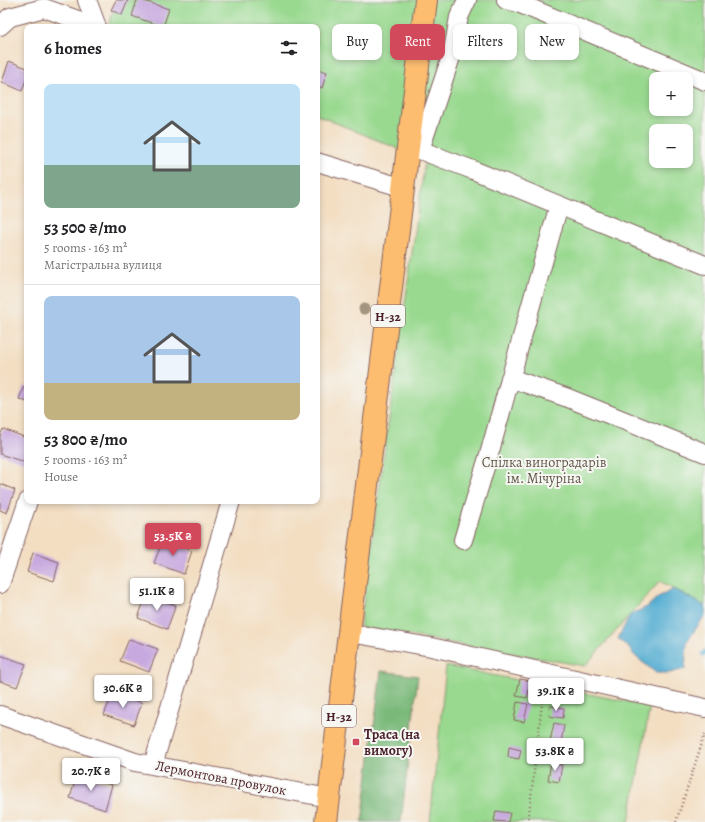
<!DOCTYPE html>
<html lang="en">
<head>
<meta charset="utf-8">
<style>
  :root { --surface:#fff; --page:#f2f2f2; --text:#202124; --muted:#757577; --line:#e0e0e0; --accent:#d1495b }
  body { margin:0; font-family:Alegreya,serif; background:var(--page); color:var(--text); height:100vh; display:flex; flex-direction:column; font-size:15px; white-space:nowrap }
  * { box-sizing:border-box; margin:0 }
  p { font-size:13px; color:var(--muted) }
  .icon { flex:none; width:22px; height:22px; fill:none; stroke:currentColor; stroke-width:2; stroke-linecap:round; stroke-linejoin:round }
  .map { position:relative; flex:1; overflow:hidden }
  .side { position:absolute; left:24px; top:24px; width:296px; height:480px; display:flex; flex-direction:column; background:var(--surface); border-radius:8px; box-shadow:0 2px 6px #0003 }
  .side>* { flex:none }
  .top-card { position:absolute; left:332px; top:24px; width:313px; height:36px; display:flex; gap:8px }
  .fabs { position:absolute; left:649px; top:72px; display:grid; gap:8px }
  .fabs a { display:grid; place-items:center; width:44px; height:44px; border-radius:8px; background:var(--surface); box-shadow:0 2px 6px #0003; font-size:20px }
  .price { position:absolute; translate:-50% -34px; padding:0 9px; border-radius:4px; background:#fff; color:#222; font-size:13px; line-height:26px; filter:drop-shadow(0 1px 2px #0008) }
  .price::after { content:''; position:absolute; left:50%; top:24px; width:12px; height:9px; margin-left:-6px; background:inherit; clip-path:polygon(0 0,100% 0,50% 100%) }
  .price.on { background:var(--accent); color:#fff }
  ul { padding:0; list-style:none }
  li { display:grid; align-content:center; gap:8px; height:212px; padding:0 20px }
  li+li { border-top:1px solid var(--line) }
  li span { display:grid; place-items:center; height:124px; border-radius:8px; color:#555 }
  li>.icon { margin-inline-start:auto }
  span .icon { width:72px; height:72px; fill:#fffc; stroke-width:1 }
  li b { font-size:17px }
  h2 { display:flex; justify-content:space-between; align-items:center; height:48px; padding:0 20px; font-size:17px }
  .chip { padding:0 14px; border-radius:8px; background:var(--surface); box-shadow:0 2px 6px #0003; font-size:14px; line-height:36px }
  .chip.on { background:var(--accent); color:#fff }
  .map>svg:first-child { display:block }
  .green { fill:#99d98f; stroke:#727c5d; fill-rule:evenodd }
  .forest { fill:#7ab97a; stroke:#626c52 }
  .water { fill:#54add2; stroke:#4f667e }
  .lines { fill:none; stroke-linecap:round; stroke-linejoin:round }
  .stream { stroke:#54add2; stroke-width:4.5 }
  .building { fill:#c7a8df }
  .minor-casing { stroke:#856260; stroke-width:20 }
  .major-casing { stroke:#856260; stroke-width:24 }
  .path { stroke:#856260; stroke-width:2.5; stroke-dasharray:1 3; stroke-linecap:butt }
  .minor { stroke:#fff; stroke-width:18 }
  .major { stroke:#fcbd6f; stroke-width:22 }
  .tree { fill:#a3947f }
  .poi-dot { fill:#d1495b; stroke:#f6f6f2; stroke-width:1.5 }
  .labels { text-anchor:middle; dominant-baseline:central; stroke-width:4; stroke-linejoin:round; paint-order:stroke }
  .shield { fill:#f6f6f2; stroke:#7e6067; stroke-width:1 }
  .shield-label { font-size:13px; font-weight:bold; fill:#4a1f2b }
  .park-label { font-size:14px; fill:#625749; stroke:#f6f6f2 }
  .poi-label { font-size:14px; font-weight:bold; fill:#4a1f2b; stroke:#f6f6f2; text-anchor:start }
  .street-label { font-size:14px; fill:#4a1f2b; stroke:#f6f6f2 }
</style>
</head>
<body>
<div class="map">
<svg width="705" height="822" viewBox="0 0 705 822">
  <rect width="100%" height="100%" fill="#f6f6f2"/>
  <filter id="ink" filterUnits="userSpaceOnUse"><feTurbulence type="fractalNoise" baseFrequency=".025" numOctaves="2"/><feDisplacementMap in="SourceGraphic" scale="8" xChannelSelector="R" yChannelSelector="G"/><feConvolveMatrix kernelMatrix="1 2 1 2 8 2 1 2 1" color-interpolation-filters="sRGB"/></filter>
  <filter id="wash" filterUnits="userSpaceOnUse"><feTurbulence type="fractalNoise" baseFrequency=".012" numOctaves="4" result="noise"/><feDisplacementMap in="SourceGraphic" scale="16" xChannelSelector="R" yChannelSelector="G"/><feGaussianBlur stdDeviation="0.9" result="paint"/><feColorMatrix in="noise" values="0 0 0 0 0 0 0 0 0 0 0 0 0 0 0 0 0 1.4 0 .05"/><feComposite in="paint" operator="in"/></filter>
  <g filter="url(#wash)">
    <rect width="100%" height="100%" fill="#f3dec2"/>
    <path class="green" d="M117,0H705V606L660,581L585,666L360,627L425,160L317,115V27H108ZM656,79H686V109H656ZM656,131H686V161H656Z
      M446,666L650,706L629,822H430Z"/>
    <path class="forest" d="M381,671L418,676L401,822H362Z"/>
    <path class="water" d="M674,589L705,606V615L687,642L685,669L670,673H656L635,656L627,646L618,639L630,615L647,607L658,597Z"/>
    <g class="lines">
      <path class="stream" d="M703,654L705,652"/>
    </g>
    <g id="blocks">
      <path class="building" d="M116,0H128L122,15L111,10Z
        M137,0H141L169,9L163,27L132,16Z
        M9,61L27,68V77L22,91L2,82Z
        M317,69L327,72L322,88L317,86Z
        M24,386L27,387V402L19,399Z
        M3,429L27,438V453L24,462L0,454V436Z
        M0,484L15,490L7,513L0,510Z
        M163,540L192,551L184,574L154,563Z
        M33,553L59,562L54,581L27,572Z
        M146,595L176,605L167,629L138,618Z
        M129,639L158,649L149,672L120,661Z
        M0,655L26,664L17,687L0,681Z
        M520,679L531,681L527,698L516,696Z
        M113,692L142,703L134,725L104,715Z
        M517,702L528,704L524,722L514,720Z
        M550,706L564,708L563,718L549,716Z
        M554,723L564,725L561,743L550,741Z
        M509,747L521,750L519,759L508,757Z
        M551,762L562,765L559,782L548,780Z
        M77,774L112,785L105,810L70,798Z
        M496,811L510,813L508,822L494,821Z"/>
    </g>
  </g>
  <g filter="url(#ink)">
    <use href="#blocks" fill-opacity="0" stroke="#856260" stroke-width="1"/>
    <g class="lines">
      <defs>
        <path id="minor" d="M87,0L97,27
          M506,0L518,3L705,81
          M0,26L10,17L44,8L75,19L82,27
          M409,146L473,170L705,265
          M420,150L453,51L459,17L467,0
          M317,162L404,188
          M510,378L568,398L705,453
          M463,540L490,451L559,205
          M0,584L28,501
          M350,633L431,647L705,708
          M0,715L135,762L329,798
          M153,765L231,501"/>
        <path id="major" d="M326,822L426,0"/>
      </defs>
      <use href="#minor" class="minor-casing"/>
      <use href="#major" class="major-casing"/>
      <path class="path" d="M528,822L544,687
        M676,822L705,734"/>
      <use href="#minor" class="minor"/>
      <use href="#major" class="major"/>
    </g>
    <circle class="tree" cx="364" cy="309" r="5.5"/>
  </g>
  <rect class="poi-dot" x="352" y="738" width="8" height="8" rx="2"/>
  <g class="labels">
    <g class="shield">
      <rect x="371" y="305" width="34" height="22" rx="3"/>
      <rect x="322" y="705" width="34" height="22" rx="3"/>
    </g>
    <g class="shield-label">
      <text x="388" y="316">Н-32</text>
      <text x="339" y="716">Н-32</text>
    </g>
    <g class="park-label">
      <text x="544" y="462">Спілка виноградарів<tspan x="544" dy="16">ім. Мічуріна</tspan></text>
    </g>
    <g class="poi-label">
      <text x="364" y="734">Траса (на<tspan x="364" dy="16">вимогу)</tspan></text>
    </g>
    <g class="street-label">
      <text transform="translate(221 778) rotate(11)">Лермонтова провулок</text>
    </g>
  </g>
</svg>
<div class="fabs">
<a>+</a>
<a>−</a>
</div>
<b class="price on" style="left:173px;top:557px">53.5K ₴</b>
<b class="price" style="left:157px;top:612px">51.1K ₴</b>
<b class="price" style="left:123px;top:709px">30.6K ₴</b>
<b class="price" style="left:556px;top:712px">39.1K ₴</b>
<b class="price" style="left:555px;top:772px">53.8K ₴</b>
<b class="price" style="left:91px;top:792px">20.7K ₴</b>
<div class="top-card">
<a class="chip">Buy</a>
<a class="chip on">Rent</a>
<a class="chip">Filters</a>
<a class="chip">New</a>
</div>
<section class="side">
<h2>6 homes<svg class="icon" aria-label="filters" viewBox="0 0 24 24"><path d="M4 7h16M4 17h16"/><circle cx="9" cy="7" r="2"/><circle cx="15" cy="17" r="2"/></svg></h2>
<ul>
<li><span style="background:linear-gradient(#bfe0f5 65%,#7fa58c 0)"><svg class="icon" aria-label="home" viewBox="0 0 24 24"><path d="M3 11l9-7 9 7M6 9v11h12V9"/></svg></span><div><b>53 500 ₴/mo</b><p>5 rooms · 163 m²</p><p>Магістральна вулиця</p></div></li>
<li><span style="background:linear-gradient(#a9c7e8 70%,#c2b280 0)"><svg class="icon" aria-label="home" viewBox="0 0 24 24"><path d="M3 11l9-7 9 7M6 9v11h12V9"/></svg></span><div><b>53 800 ₴/mo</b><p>5 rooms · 163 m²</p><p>House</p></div></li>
</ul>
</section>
</div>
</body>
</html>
